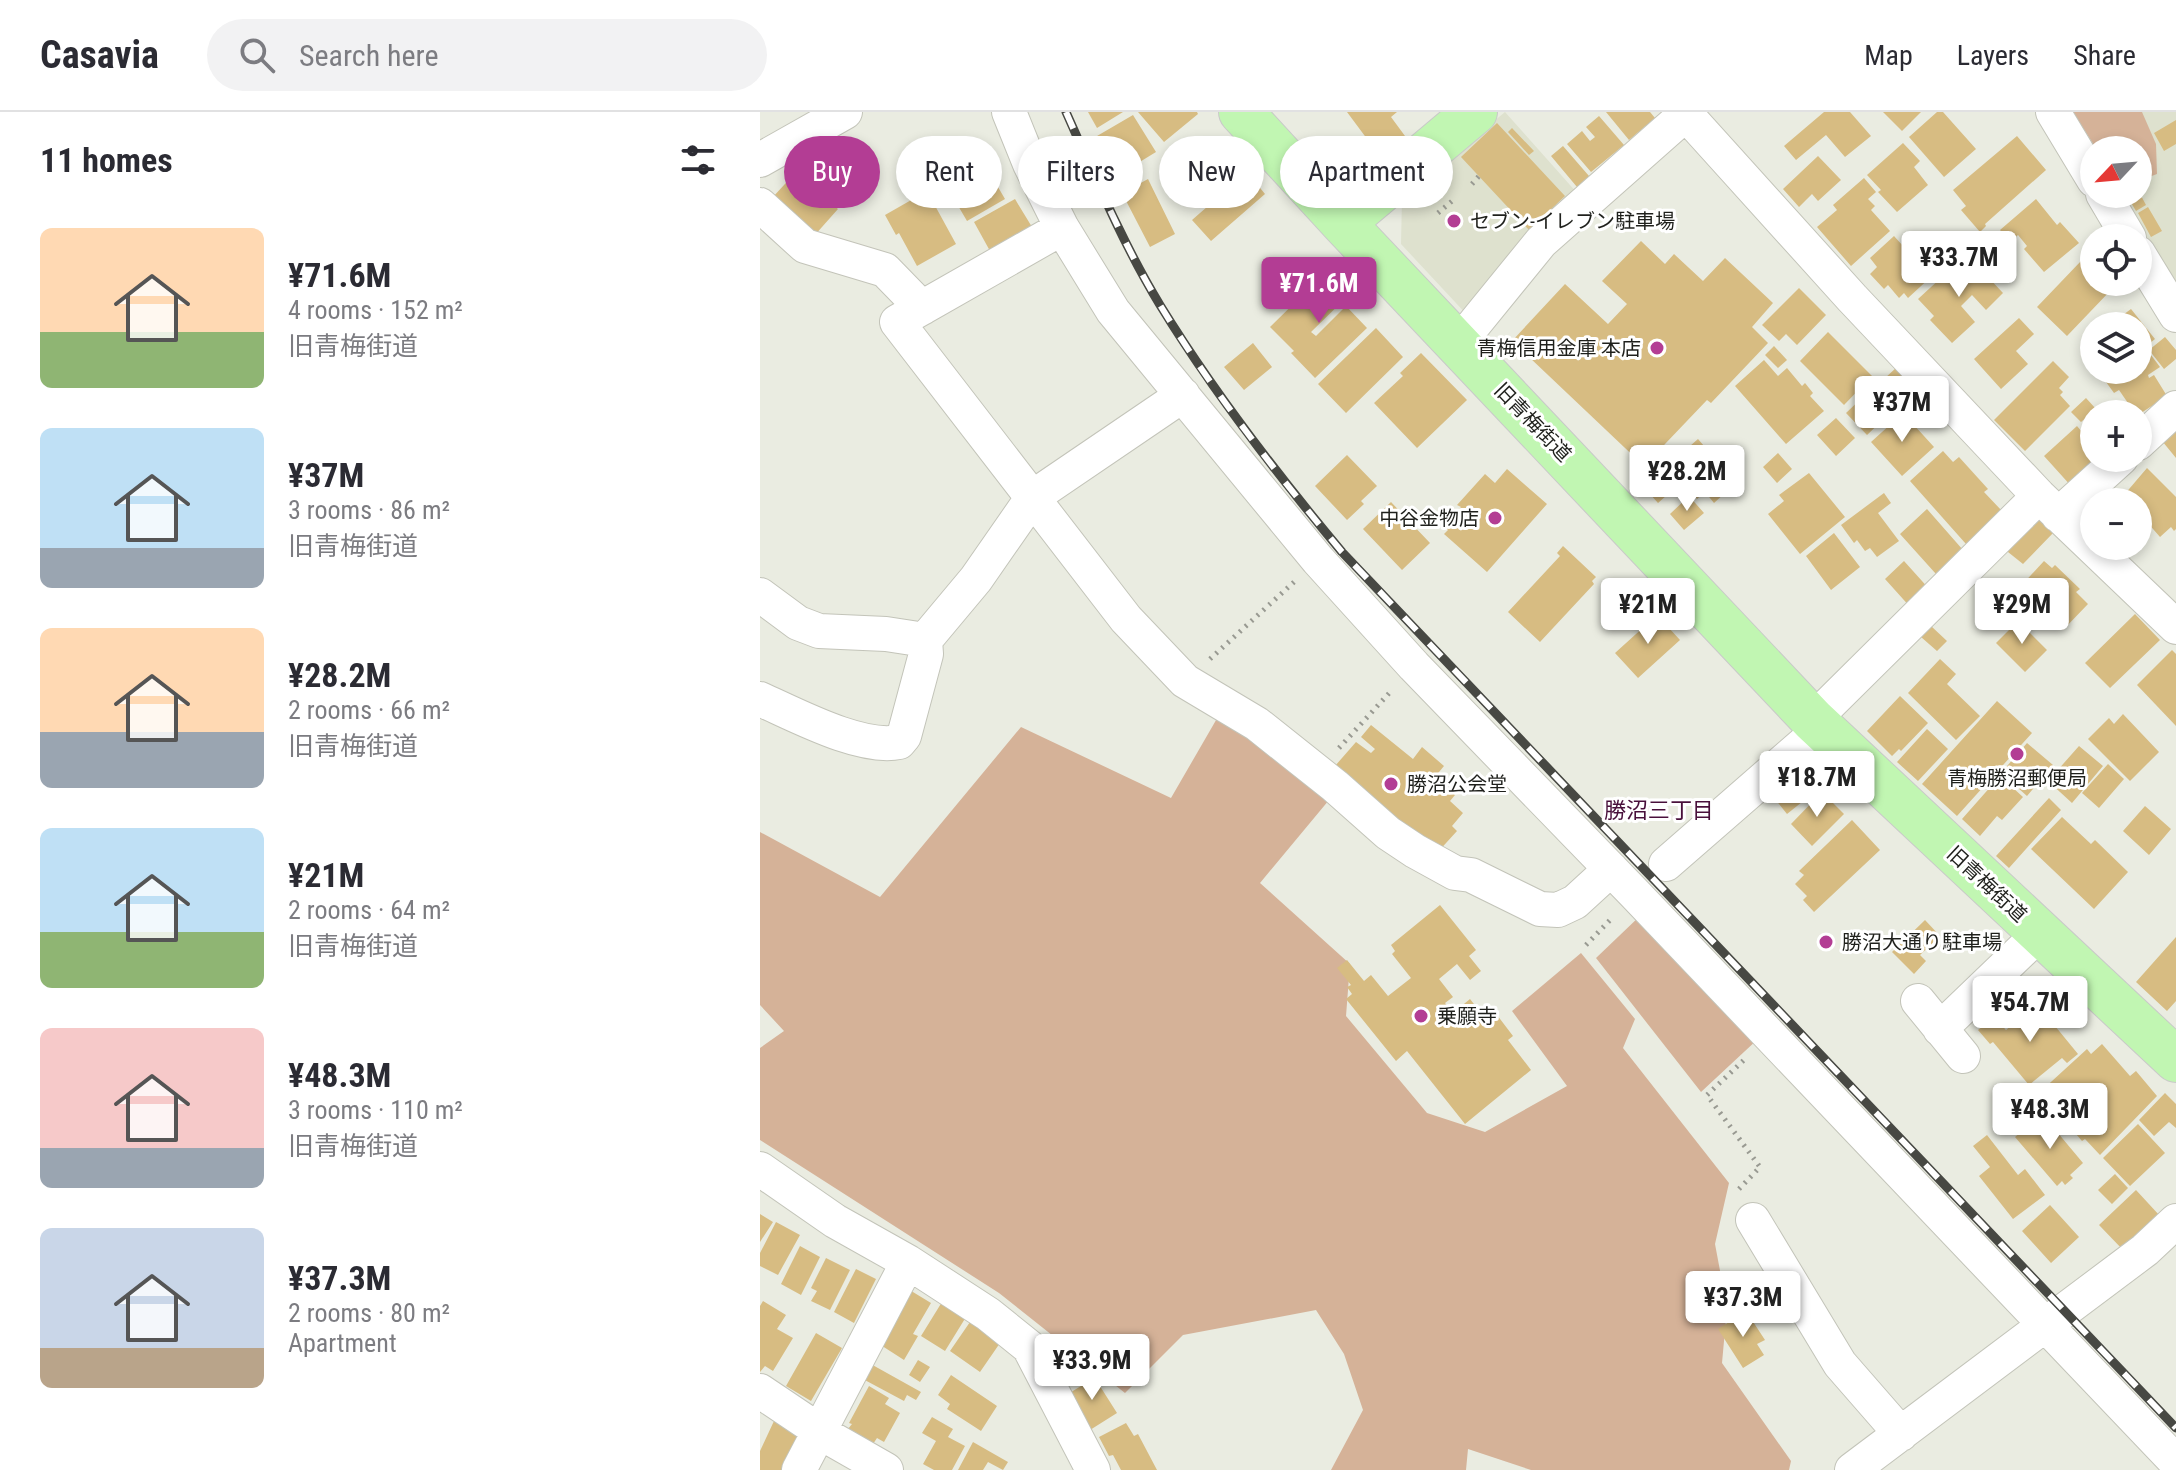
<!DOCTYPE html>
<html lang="en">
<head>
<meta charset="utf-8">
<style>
  :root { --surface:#fff; --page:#f2f2f3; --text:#2b2b33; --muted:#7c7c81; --line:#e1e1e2; --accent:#b33d94 }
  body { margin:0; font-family:"Roboto Condensed","Noto Sans JP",sans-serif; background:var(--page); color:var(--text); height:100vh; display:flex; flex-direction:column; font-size:30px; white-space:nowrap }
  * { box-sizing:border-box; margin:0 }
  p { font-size:26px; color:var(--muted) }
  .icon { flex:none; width:44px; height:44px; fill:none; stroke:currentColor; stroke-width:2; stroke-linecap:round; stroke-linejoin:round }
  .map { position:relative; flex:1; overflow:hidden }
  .sheet { display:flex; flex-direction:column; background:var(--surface); width:760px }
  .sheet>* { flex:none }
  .banner { position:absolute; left:24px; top:24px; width:760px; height:72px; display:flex; gap:16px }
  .needle { width:52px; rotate:244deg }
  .buttons { position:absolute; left:1320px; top:24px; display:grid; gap:16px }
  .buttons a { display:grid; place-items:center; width:72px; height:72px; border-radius:50%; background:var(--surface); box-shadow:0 4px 12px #0003; font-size:40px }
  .price { position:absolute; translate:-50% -68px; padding:0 18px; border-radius:8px; background:#fff; color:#222; font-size:26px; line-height:52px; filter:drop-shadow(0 2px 4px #0008) }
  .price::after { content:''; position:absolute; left:50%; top:48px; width:24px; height:18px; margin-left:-12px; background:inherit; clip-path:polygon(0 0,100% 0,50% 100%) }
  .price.current { background:var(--accent); color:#fff }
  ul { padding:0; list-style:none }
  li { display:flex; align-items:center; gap:24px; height:200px; padding:0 40px }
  li span { display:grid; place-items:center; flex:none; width:224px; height:160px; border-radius:12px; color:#555 }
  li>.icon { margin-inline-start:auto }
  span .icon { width:96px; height:96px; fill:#fffc; stroke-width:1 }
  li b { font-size:34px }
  h2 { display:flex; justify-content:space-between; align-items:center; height:96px; padding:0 40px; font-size:34px }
  .tag { padding:0 28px; border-radius:36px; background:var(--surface); box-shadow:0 4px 12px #0003; font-size:28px; line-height:72px }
  .tag.current { background:var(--accent); color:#fff }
  header { display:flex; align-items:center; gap:48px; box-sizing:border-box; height:112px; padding:0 40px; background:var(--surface); border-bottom:2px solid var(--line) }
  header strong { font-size:38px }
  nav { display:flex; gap:44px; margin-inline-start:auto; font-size:28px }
  .search { width:560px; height:72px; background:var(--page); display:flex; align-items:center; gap:20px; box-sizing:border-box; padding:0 28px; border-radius:44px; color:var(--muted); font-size:30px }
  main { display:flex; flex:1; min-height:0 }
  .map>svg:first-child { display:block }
  .built { fill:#dee1ce }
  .green { fill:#d5b298 }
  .building { fill:#d7bc82 }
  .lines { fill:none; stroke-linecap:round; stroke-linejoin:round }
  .minor-casing { stroke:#c3c4b9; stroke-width:36 }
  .major-casing { stroke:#c9c9c9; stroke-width:46 }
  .path { stroke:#999a92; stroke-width:5; stroke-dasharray:2 6; stroke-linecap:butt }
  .minor { stroke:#fff; stroke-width:34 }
  .major { stroke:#c1f6b2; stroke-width:44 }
  .rail-casing { stroke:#474843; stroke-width:9 }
  .rail { stroke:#fff; stroke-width:6; stroke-dasharray:18; stroke-linecap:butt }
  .poi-dot { fill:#b33d94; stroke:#fff; stroke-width:3 }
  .labels { text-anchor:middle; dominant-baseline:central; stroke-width:6; stroke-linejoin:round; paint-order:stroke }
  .poi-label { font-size:20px; fill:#1f201c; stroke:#fff; text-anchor:start }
  .street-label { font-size:20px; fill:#1f201c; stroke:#fff }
  .neighbourhood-label { font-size:22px; fill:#49103b; stroke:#fff }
</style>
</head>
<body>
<header>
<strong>Casavia</strong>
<div class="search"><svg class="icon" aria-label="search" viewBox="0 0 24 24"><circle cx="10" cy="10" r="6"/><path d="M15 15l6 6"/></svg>Search here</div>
<nav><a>Map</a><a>Layers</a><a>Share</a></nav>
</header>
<main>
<section class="sheet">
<h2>11 homes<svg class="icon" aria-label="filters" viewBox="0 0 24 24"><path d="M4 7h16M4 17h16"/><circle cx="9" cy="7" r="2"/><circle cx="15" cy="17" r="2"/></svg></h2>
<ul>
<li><span style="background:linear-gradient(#ffd9b3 65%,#8fb573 0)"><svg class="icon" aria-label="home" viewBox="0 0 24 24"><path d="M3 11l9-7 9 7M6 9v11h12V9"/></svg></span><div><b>¥71.6M</b><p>4 rooms · 152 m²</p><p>旧青梅街道</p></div></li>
<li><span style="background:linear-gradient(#bfe0f5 75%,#9aa5b1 0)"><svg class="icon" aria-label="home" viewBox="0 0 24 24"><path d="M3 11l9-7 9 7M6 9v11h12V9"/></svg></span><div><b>¥37M</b><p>3 rooms · 86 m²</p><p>旧青梅街道</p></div></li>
<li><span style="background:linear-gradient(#ffd9b3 65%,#9aa5b1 0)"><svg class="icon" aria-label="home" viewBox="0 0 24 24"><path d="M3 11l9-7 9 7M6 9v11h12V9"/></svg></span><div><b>¥28.2M</b><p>2 rooms · 66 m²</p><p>旧青梅街道</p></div></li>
<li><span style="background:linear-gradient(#bfe0f5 65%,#8fb573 0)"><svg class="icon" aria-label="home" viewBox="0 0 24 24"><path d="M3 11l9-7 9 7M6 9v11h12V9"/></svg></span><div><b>¥21M</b><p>2 rooms · 64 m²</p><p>旧青梅街道</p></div></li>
<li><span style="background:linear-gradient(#f6c9c9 75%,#9aa5b1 0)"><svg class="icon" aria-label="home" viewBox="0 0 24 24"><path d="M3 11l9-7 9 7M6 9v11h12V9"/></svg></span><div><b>¥48.3M</b><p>3 rooms · 110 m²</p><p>旧青梅街道</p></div></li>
<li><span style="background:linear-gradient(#c9d6e8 75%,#b9a48a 0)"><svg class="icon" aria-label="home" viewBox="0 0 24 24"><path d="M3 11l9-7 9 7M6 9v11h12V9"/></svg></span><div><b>¥37.3M</b><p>2 rooms · 80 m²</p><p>Apartment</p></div></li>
</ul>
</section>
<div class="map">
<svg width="1416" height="1358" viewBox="0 0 1416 1358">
  <rect width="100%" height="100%" fill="#eaece1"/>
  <path class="built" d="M745,0L818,82L709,205L641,132L642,86Z
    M1305,0H1416V181L1355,82H1378V38H1334Z"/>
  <path class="green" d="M1313,0H1382L1396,32L1397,62L1378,69V38H1337Z
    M459,603L574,682L500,771L590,852L586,904L667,1001L725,1020L807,974L752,899L821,841L875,907L863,936L969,1071L955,1132L967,1196L962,1251L1031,1349L1029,1358H771L708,1337L706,1358H571L603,1298L584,1242L556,1198L423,1223L365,1281L239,1181L0,1028V936L24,919L0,893V720L120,785L261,615L411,686Z
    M882,802L999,926L941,980L836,846Z"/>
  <path class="building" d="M328,0H363L337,16Z
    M378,0H437L438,2L404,30Z
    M587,0H637L631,5L645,24L619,43Z
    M846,0H890L895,6L869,28Z
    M1064,0H1090L1111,24L1085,45L1066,23L1036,48L1024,34Z
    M1123,0H1161L1142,19Z
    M1177,0H1183L1216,37L1184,65L1149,25Z
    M373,3L396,40L360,62L337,24Z
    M839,4L864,33L831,60L807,32L822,19L830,29L835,25L826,15Z
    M1416,8V32L1404,39L1394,21Z
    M737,11L805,84L769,118L701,45Z
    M752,16L774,39L769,43L748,20Z
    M1257,24L1286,58L1225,112L1226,114L1220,120L1201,98L1206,94L1193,78Z
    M1143,31L1160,49L1154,55L1168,73L1137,100L1118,80L1121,78L1107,63Z
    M439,33L448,44L451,41L459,50L454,54L461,63L435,85L411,57Z
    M803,34L829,64L817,75L791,44Z
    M1058,44L1081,68L1058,89L1052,82L1039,95L1023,77Z
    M221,46L245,87L207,109L183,68Z
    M36,60L78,97L54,124L12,86Z
    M487,60L505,82L451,129L432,108Z
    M1104,66L1116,80L1108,87L1115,94L1111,98L1130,119L1091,154L1057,115L1077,98L1073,93Z
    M388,67L415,122L390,135L362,81Z
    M1378,78L1386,93L1376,99L1366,82H1378Z
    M167,79L196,132L157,154L139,121L136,123L125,103Z
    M255,87L272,115L230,139L214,110Z
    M1276,87L1297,113L1300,110L1319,131L1284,160L1264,137L1267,134L1258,123L1250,130L1240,118Z
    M1388,95L1402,119L1391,125L1378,101Z
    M1235,121L1251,142L1234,155L1218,135Z
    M1134,124L1153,145L1167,132L1185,152L1148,186L1144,181L1139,186L1128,173L1124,177L1110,162L1117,155L1110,146Z
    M881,129L905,152L914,142L943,169L965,146L1013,191L992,215L1008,231L951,291L947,288L884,354L752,229L805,172L848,212L867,192L842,169Z
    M1212,148L1243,181L1226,198L1212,183L1201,194L1215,210L1192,231L1170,208L1174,204L1158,187L1195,153L1200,159Z
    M1321,149L1334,162V170H1343L1351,178L1307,224L1277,195Z
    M569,157L592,180L551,220L556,224L586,194L607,216L555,266L531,241L534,239L510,215Z
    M1039,176L1066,203L1037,233L1026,222L1019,229L1002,213Z
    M1371,197L1395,227L1378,241V214H1348Z
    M1259,206L1274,222L1256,239L1268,252L1241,277L1214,247Z
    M616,216L643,245L586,301L558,272Z
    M1068,220L1112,264L1084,293L1040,249Z
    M1405,225L1416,238V247L1404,257L1389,238Z
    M493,231L512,255L484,278L464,255Z
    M1014,234L1027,248L1018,256L1005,243Z
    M661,241L707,288L657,336L614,291L643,264L640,261Z
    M1391,243L1400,255L1388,263L1389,266L1394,263L1407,284L1378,303L1371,302L1367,296L1370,294L1359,278L1354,281L1346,270L1366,258H1378V251Z
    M1004,248L1018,264L1027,256L1042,274L1045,271L1053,281L1050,284L1064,299L1026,332L975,274Z
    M1293,249L1309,265L1299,276L1303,280L1300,283L1310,294L1265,339L1234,308Z
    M1137,255L1158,277L1132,300L1112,278Z
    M1165,273L1172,281L1153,299L1146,291Z
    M1108,280L1129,302L1107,323L1086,301Z
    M1326,286L1336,297L1321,310L1311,300Z
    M1143,301L1174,335L1142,364L1111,330Z
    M1076,306L1095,326L1076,344L1057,323Z
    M1416,310V346L1398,324Z
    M1317,314L1334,334V346H1344L1312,375L1284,344Z
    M938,327L976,371L954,391L945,380L937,387L917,363L923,359L914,348Z
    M1183,339L1193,350L1199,345L1228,377L1224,380L1242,399L1206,432L1150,369Z
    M1018,341L1032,357L1017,371L1003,355Z
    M587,343L617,374L601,389L604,392L587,408L555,374Z
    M898,356L915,376L898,391L880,371Z
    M1387,356L1416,385V417L1414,419L1411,415L1400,425L1380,402L1378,404V390H1358Z
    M747,357L787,392L727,460L684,422L688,418L684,414L701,395L697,393L725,362L735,371Z
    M1049,361L1085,405L1040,442L1008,402L1024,389L1019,383Z
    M1124,381L1131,391L1118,401L1139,429L1117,445L1110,436L1105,439L1097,428L1094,431L1081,413Z
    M929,384L944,401L924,418L910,402Z
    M631,390L670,431L642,458L603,417Z
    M1167,397L1203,438L1176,462L1140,422Z
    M1276,403L1294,420L1263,452L1243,436Z
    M1074,421L1100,455L1071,478L1046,444Z
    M803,434L836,465L832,469L834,472L780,530L748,500L800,444L797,441Z
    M1144,449L1171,479L1152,497L1125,467Z
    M1284,449L1292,456L1295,453L1320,477L1316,480L1328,492L1303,518L1259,476Z
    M1375,502L1400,528L1350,576L1325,551Z
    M897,503L920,528L878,566L855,541Z
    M1258,509L1287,538L1265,560L1236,531Z
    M1171,514L1187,529L1177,539L1161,525Z
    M1412,538L1416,542V614L1377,573Z
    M1180,547L1196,562L1187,572L1220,604L1196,628L1148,581Z
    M1140,584L1168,611L1141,639L1139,637L1132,644L1107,619Z
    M1237,589L1272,621L1197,704L1162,672Z
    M1363,602L1399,640L1370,669L1328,627L1349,606L1354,612Z
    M611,613L653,647L662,635L684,654L674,666L695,683L690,689L703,701L692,714L697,719L676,742L568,662L596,630L611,641L615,637L601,625Z
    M1167,617L1188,637L1158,669L1137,650Z
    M1267,631L1293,653L1267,684L1241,661Z
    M1319,634L1343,654L1312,691L1288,669Z
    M1348,652L1364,667L1339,696L1322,681Z
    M1041,658L1057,678L1027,702L1011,682Z
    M1240,664L1263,685L1242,708L1237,704L1220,724L1202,707Z
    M1062,680L1084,702L1052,734L1031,712Z
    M1289,686L1301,698L1249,756L1236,744Z
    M1385,694L1411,717L1389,743L1363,719Z
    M1302,705L1331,732L1335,728L1368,760L1334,797L1271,737Z
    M1092,708L1120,738L1054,800L1043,788L1047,784L1035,772L1044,763L1039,759Z
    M680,793L716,838L709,844L721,859L710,868L697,852L679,867L693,885L685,891L693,901L710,887L725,906L734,899L753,924L748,928L771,958L705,1012L647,939L636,949L586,887L592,882L587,875L591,873L577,856L587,848L604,869L611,863L628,884L651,866L632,842L635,839L631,833Z
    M1165,808L1180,824L1160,843L1166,849L1154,862L1132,840Z
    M1416,825V889L1407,899L1376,870Z
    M1277,892L1318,942L1307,951L1302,946L1269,973L1233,930L1230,932L1218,918L1234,905L1246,918Z
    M1342,932L1370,964L1376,959L1397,984L1340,1043L1325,1027L1322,1029L1280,980L1327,937L1331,942Z
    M1405,981L1416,992V1016L1409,1010L1394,1024L1379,1008Z
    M1282,1002L1323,1051L1310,1063L1313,1066L1305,1073L1302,1069L1297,1074L1255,1025Z
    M1378,1012L1405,1041L1370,1074L1343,1046Z
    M1227,1023L1258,1063L1265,1057L1285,1083L1253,1107L1219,1064L1230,1055L1213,1034Z
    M1355,1062L1368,1076L1352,1092L1338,1078Z
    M1376,1078L1400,1104L1364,1139L1339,1113Z
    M1290,1093L1319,1125L1291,1151L1262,1119Z
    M0,1102L13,1110L0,1130Z
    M16,1110L40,1123L18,1163L0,1154V1141Z
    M40,1134L60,1145L41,1183L21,1172Z
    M66,1146L90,1158L70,1198L51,1189L57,1179L51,1176Z
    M96,1157L116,1167L94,1211L74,1200Z
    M148,1177L171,1191L153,1222L158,1224L144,1248L116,1230Z
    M3,1189L26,1203L17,1217L33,1226L13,1259L5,1254L0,1260V1194Z
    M182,1190L206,1205L185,1239L161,1224Z
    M986,1199L1005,1228L997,1232L1004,1243L983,1256L958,1217Z
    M210,1210L240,1231L220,1260L190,1239Z
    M56,1221L82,1236L51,1289L26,1274Z
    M158,1248L170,1255L160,1270L149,1263Z
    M109,1251L161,1280L156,1288L147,1283L144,1289L101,1266Z
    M331,1260L357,1301L330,1318L308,1282L321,1274L318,1268Z
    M191,1263L237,1294L221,1319L187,1297L190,1292L178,1283Z
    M109,1274L129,1286L125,1292L140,1301L124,1330L117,1326L113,1332L88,1317L92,1312L89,1311Z
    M172,1305L193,1317L188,1325L205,1334L192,1358H174L163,1352L176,1329L162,1321Z
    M14,1309L40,1321L23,1358H0V1339Z
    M366,1311L374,1324L378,1322L397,1358H361L353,1343L349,1344L339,1325Z
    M213,1330L248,1350L243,1358L228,1350L223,1358H198Z"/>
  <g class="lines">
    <defs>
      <path id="minor" d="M249,0L270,52L302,116L353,199L558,448L654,554L875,782L1416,1350
        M924,0L1092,186L1279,384L1416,515
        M1293,0L1334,68
        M0,48L85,0
        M1343,82L1369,126
        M0,93L45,134L125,158L162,196
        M302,116L137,210L366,507L425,569L497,612L575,674L628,721L655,739L695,761L711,763L780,797L798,798L815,790L851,757
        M1378,141L1416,203
        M698,232L781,130L928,0
        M1378,331L1416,296
        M1298,403L1361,346
        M0,483L38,511L59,519L126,522L165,528
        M0,587C36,603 101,638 139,630L144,624L166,542L165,528L216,467L273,385L423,283
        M1053,608L1279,384
        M906,752L1062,616
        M1158,889L1203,944
        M1180,917L1280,821
        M0,1057L75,1109L148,1150L228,1202L269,1235L333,1358
        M993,1108L1080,1252L1141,1322
        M0,1279L70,1326L126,1358
        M39,1358L148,1150
        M1092,1358L1385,1138L1416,1109"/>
      <path id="major" d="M481,0L583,111L1053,608L1416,948
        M583,111L715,0"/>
    </defs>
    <use href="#minor" class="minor-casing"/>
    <use href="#major" class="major-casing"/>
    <path class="path" d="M712,72L719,64
      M678,101L692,89
      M450,547L534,470
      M579,636L632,578
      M826,833L850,808
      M979,1077L1000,1055L947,983L986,946"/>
    <use href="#minor" class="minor"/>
    <use href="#major" class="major"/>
    <defs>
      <path id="rail" d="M306,0C335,65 363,132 400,193C454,281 516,361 582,440L1416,1316"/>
    </defs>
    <use href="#rail" class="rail-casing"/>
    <use href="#rail" class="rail"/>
  </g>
  <g class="poi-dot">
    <circle cx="694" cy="109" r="8"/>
    <circle cx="897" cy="236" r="8"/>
    <circle cx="735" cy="406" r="8"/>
    <circle cx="1257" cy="642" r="8"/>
    <circle cx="631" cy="672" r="8"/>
    <circle cx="1066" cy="830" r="8"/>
    <circle cx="661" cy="904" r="8"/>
  </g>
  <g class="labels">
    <g class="poi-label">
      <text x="710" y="109">セブン-イレブン駐車場</text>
      <text x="881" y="236" text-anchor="end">青梅信用金庫 本店</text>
      <text x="719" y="406" text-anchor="end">中谷金物店</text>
      <text x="1257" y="666" text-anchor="middle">青梅勝沼郵便局</text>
      <text x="647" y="672">勝沼公会堂</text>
      <text x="1082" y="830">勝沼大通り駐車場</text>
      <text x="677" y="904">乗願寺</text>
    </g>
    <g class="street-label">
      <text transform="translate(773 310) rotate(46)">旧青梅街道</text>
      <text transform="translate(1227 772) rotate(43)">旧青梅街道</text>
    </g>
    <g class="neighbourhood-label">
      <text x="899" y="698">勝沼三丁目</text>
    </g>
  </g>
</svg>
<div class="buttons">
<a><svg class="needle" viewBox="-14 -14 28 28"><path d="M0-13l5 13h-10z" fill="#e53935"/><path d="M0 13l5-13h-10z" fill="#7c7c81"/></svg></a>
<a><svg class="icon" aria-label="locate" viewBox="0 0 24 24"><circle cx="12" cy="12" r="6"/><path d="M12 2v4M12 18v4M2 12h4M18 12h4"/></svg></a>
<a><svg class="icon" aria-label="layers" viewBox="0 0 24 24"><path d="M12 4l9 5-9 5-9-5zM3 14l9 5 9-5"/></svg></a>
<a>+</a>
<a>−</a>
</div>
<b class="price" style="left:1199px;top:187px">¥33.7M</b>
<b class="price current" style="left:559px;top:213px">¥71.6M</b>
<b class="price" style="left:1142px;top:332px">¥37M</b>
<b class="price" style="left:927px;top:401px">¥28.2M</b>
<b class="price" style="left:888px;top:534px">¥21M</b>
<b class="price" style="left:1262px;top:534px">¥29M</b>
<b class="price" style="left:1057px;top:707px">¥18.7M</b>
<b class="price" style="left:1270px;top:932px">¥54.7M</b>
<b class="price" style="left:1290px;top:1039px">¥48.3M</b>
<b class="price" style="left:983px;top:1227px">¥37.3M</b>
<b class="price" style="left:332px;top:1290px">¥33.9M</b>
<div class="banner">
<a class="tag current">Buy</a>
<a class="tag">Rent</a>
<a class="tag">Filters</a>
<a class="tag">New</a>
<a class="tag">Apartment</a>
</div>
</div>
</main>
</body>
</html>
